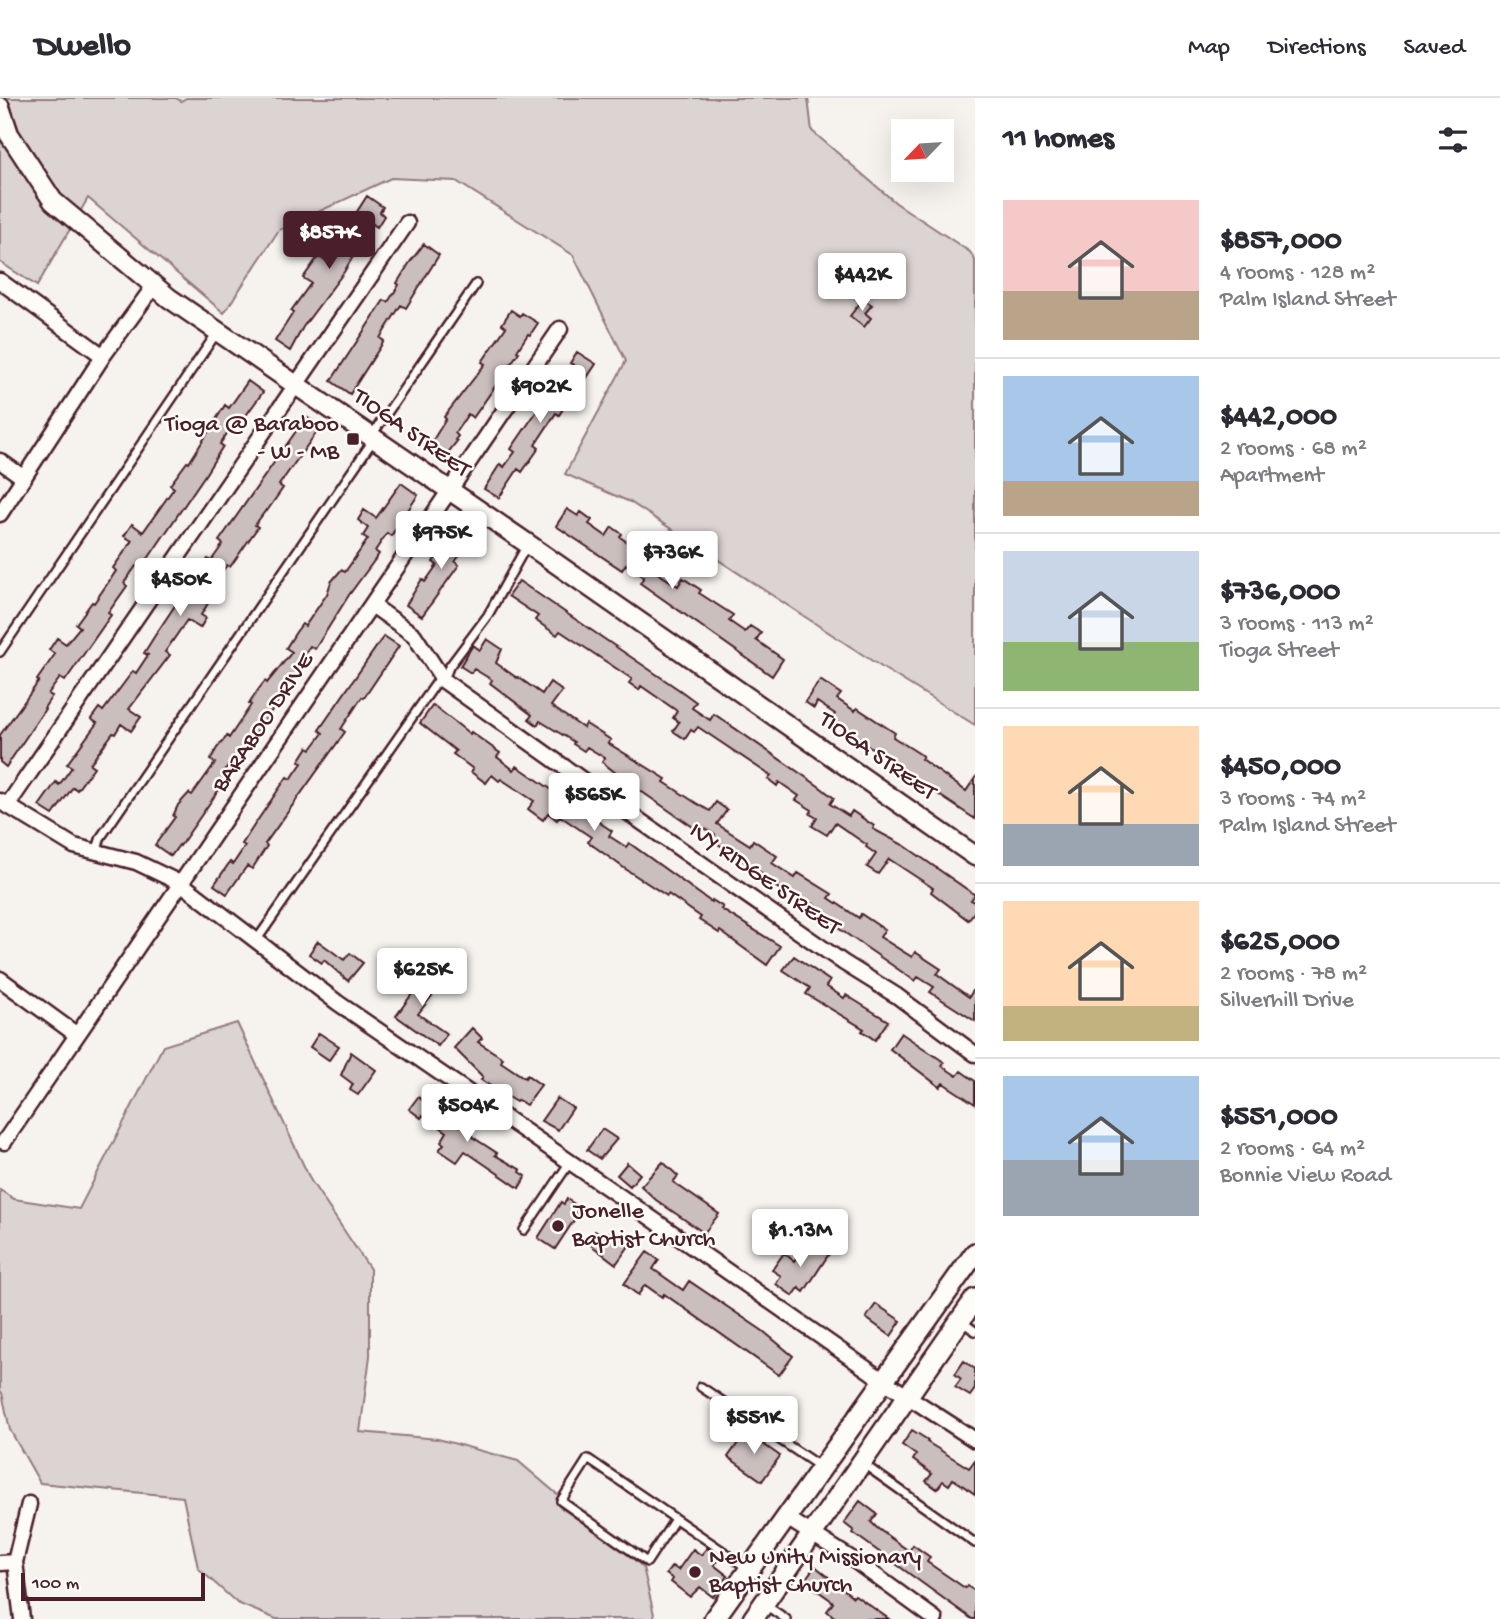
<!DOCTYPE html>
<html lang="en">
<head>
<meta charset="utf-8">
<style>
  :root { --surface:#fff; --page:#f2f2f3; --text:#2b2b33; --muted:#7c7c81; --line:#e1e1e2; --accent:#4a1f2b }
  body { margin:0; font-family:"Gochi Hand",sans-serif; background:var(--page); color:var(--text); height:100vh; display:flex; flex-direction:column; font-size:26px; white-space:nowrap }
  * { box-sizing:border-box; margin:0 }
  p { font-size:23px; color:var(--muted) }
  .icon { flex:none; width:38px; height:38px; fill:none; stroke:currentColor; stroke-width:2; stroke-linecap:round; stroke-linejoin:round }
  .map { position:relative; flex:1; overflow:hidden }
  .sheet { display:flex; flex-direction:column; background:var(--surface); width:525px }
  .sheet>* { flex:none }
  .needle { width:46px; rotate:245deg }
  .fabs { position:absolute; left:891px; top:21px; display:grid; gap:14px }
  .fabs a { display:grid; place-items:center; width:63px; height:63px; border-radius:0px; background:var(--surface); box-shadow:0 7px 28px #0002; font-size:35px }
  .scale { position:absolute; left:21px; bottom:18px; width:184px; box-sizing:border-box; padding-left:7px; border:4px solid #4a1f2b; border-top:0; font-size:19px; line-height:24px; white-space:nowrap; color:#4a1f2b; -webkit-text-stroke:5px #fdfcf7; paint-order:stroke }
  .price { position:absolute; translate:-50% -60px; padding:0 16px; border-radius:7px; background:#fff; color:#222; font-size:23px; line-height:46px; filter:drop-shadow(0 2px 4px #0008) }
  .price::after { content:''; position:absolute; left:50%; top:42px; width:21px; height:16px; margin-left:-10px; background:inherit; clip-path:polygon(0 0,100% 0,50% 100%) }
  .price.selected { background:var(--accent); color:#fff }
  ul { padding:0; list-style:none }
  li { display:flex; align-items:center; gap:21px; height:175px; padding:0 28px }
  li+li { border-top:2px solid var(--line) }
  li span { display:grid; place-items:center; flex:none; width:196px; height:140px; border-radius:0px; color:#555 }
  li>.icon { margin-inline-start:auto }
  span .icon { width:84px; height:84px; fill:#fffc; stroke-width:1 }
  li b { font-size:30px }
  h2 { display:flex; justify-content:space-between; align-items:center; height:84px; padding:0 28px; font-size:30px }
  header { display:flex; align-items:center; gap:42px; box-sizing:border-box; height:98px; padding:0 35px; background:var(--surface); border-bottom:2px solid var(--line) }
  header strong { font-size:33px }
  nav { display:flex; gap:38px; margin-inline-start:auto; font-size:24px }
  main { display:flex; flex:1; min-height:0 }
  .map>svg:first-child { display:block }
  .green { fill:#dcd4d2; stroke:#937a7e; stroke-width:2 }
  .building { fill:#cbbfbe; stroke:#4a1f2b; stroke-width:2 }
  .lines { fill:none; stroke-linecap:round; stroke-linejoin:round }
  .service-casing { stroke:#4a1f2b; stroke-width:12 }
  .minor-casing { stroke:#4a1f2b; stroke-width:19 }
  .tertiary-casing { stroke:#4a1f2b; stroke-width:23 }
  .secondary-casing { stroke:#4a1f2b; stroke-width:24 }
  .service { stroke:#fdfcf7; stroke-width:7 }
  .minor { stroke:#fdfcf7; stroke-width:14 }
  .tertiary { stroke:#fdfcf7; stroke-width:18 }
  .secondary { stroke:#fdfcf7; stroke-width:19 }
  .poi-dot { fill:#4a1f2b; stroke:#fdfcf7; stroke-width:2.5 }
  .labels { text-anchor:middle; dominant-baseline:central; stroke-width:5; stroke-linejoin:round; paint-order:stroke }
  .poi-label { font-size:24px; fill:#4a1f2b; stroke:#fdfcf7; text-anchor:start }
  .street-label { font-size:24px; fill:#4a1f2b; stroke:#fdfcf7 }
</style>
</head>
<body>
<header>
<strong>Dwello</strong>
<nav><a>Map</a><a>Directions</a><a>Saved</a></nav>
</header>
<main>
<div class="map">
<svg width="975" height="1521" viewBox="0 0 975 1521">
  <rect width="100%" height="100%" fill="#f6f3ef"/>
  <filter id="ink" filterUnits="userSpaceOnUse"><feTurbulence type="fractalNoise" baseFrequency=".0143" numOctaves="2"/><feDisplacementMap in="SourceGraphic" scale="14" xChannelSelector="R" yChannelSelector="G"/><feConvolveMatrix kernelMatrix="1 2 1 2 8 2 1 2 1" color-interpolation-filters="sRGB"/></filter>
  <g filter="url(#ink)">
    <path class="green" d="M0,0H176L181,3L186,0H808L812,33L896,105L970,154L975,162V627L886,572L630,404L565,376L626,263L573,157L456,83L391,80L279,132L224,215L88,100L37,188L0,164Z
      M237,925L311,1083L370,1171V1258L360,1334L438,1341L518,1363L643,1469L655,1521H276L237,1505L198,1470L183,1399L40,1385L10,1332L2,1295L0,1293V1092L14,1101L79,1111L163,948Z"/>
    <path class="building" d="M367,98L383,109L380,114L384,118L377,129L370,124L358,143L361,145L344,174L303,229L290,253L275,243L293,215L291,213L311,185L303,180L318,159L326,162Z
      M424,146L439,157L406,210L401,207L380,240L384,243L350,296L331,283L384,202L388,204L399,187L397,185L410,164Z
      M863,201L872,207L865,215L871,220L864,229L850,218Z
      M511,212L520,218L522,215L538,225L530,237L528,236L517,253L519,254L473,320L468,316L455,335L458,338L455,342L457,343L443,361L428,350L446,321L444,319L485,266L482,264L506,229L502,226Z
      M577,254L596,266L580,290L578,288L559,317L556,315L535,347L539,350L522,374L518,371L499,400L484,391L500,366L504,369L515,354L511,351L539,310L541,311L551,292L558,283L562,286L574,267L570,265Z
      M248,283L263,294L236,331L232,328L220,346L223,348L205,377L141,471L136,468L124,485L127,488L108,515L111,517L65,583L60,580L48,596L52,598L44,610L45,611L6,669L0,664V637L39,583L37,582L55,556L49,552L57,540L66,546L80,529L76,526L92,504L94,505L116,473L113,470L132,443L124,438L132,426L143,434L174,390L170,387L187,364L189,365L225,307L229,310Z
      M306,319L321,328L279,387L283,390L267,413L266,412L255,427L258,429L230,469L227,467L216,482L206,500L210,502L201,517L206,520L200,530L187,522L165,554L170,557L129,611L141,619L131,633L121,626L115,636L113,635L90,666L94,669L77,692L73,689L53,717L39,708L56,684L59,687L72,669L67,666L97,625L91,621L99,610L103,613L133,573L136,575L148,557L144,555L154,539L200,470L202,471L208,461L211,463L223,446L219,443Z
      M401,385L418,397L391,438L387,435L375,453L379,456L349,497L315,551L310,548L298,565L302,568L238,662L234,659L222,677L227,680L180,748L179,747L171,758L155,747L175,719L173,718L178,707L189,695L192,697L215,665L210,662L217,650L227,638L229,640L251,607L249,606L258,592L265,583L267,585L292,554L286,550L296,534L302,526L305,528L327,496L331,484L341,472L345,474L368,441L363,438L368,430L358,422L364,412L376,420Z
      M567,411L578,418L581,414L592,422L589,426L606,438L612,429L622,436L620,439L649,460L644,466L678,488L683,480L701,492L699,495L733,517L729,523L745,534L750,528L761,535L756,542L783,561L772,578L640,485L644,479L626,466L622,472L556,428Z
      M459,425L474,436L455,464L459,467L422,518L406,507L422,481L425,484L437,467L433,464Z
      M519,483L681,593L696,604L692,610L710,622L714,616L820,689L834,700L830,706L849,718L852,713L874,728L873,731L905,748L975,797L971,802L975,804V813L968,822L931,794L933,790L889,761L878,776L867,769L876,756L866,749L867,747L835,725L827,737L812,728L817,720L810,716L812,712L796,702L799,698L779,684L777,688L768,681L771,678L698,629L694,634L691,632L685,641L673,633L679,624L673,620L677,613L641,588L639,592L629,585L632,581L560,533L557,537L535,522L538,518L508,498Z
      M384,538L399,548L364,600L362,599L341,631L345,634L265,746L267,748L252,771L247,768L227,796L214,787L230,764L233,766L245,748L242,746L255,726L287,679L291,681L302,665L299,663L308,649L311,651L323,635L319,632Z
      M487,541L502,551L496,565L517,580L518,579L542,596L550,584L562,593L551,608L583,630L586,626L611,642L608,645L666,681L664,684L696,705L710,713L716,704L727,712L717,726L750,747L753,742L777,758L772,765L795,780L798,775L832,796L829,800L859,820L861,816L885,832L880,839L912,859L915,854L941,871L937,876L969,899L975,889V923L930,894L934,889L918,879L915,883L838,830L822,818L825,814L809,803L806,808L765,782L767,779L712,742L715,737L698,726L696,731L626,683L602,664L605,660L587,649L584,653L573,646L574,644L540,623L537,627L529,621L532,617L490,585L492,582L474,571L471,575L460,568L473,547L480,552Z
      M820,582L841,596L837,601L855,613L857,610L895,635L893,639L923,658L921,661L966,693L975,680V721L915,681L916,680L892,664L893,662L860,643L861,641L832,621L835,616L817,604L814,610L805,604Z
      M433,607L470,636L471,634L500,655L497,659L514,672L517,668L612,733L609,738L626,749L629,745L711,804L712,802L723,809L721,811L780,848L767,867L720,833L719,835L699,822L701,819L668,796L667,798L624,770L588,744L591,739L560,718L557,722L548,715L543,722L528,711L534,703L501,681L499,683L492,677L486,685L471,674L473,671L453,656L456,653L420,625Z
      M318,843L344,862L350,855L363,865L348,883L324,862L322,865L309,856Z
      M794,858L830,883L826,888L844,900L846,897L888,923L875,942L862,933L864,931L806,896L810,890L783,872Z
      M417,869L441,886L418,916L447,936L438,948L396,918L420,885L410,878Z
      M472,930L482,940L478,944L503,960L501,964L525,980L527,977L541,987L526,1007L518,1002L516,1004L481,982L483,979L454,950Z
      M319,935L339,948L329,962L310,949Z
      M901,935L944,964L942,968L957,978L961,973L975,983V1006L943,985L940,989L890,951Z
      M351,954L376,972L358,997L350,992L353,986L341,977Z
      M418,999L460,1028L462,1025L472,1032L470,1035L474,1040L497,1055L495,1057L521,1072L520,1074L526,1078L519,1090L465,1053L457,1064L439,1052L444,1046L441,1044L447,1034L423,1017L421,1020L409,1011Z
      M557,1000L573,1010L558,1032L541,1023Z
      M602,1031L617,1041L600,1061L587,1052Z
      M663,1064L678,1078L673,1084L719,1116L704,1135L656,1102L641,1088Z
      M627,1065L640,1076L630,1088L617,1077Z
      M567,1101L579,1109L575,1115L578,1116L555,1151L538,1140L561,1104L564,1106Z
      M595,1133L604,1139L608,1134L629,1148L616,1166L587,1144Z
      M806,1146L813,1150L815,1146L829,1156L804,1194L799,1190L793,1198L776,1186L781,1178L772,1172L784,1155L794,1163Z
      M647,1154L659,1162L653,1171L683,1192L689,1183L763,1233L793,1258L779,1277L664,1196L662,1199L645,1187L638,1197L624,1186Z
      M876,1206L901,1223L891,1238L866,1220Z
      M964,1263L975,1271V1291L970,1298L955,1289L961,1281L955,1276Z
      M912,1332L928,1342L927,1344L969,1370L975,1362V1396L953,1381L949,1387L943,1383L937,1391L926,1383L932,1376L913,1362L916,1357L902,1347Z
      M746,1334L780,1358L762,1383L728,1359Z
      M860,1403L877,1416L871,1424L877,1430L909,1453L913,1447L930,1459L927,1464L965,1490L967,1488L975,1493V1521H972L853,1435L854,1433L844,1425Z
      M707,1450L720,1459L714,1467L728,1478L713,1499L700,1489L690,1499L671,1484L673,1481L666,1476L672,1468L678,1472L693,1451L701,1457Z
      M815,1468L853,1499L855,1497L889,1521H837L827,1513L833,1505L832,1503L804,1483Z"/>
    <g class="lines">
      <defs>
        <path id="service" d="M372,337L476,186
          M0,554L218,233
          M444,582L449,569L488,517L527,447
          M96,754L101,739L374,341
          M256,843L441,578
          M524,1132L570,1064
          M961,1223L975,1233
          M701,1289L819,1368
          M862,1365L975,1445
          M675,1421L647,1464L561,1403L588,1361L749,1471
          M764,1506L786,1521"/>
        <path id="minor" d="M0,183L103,258
          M0,363L24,380
          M0,416L103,258L154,188
          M372,507L414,537L444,583L623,711L844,865L897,898L975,956
          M0,703L74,748L136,764L182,786L338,905L634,1108L884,1283L975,1342
          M7,708L407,125
          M0,881L77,937
          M4,1044L560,231
          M787,1420L858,1465L935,1521
          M0,1465L15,1464
          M22,1521L15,1464L29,1406"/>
        <path id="tertiary" d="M0,9L9,36L53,103L169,200L528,446L975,758"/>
        <path id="secondary" d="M714,1521L975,1155
          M753,1521L975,1201"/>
      </defs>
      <use href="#service" class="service-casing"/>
      <use href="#minor" class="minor-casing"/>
      <use href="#tertiary" class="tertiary-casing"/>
      <use href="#secondary" class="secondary-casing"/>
      <use href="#service" class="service"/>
      <use href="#minor" class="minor"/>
      <use href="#tertiary" class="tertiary"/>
      <use href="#secondary" class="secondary"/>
    </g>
  </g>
  <g class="poi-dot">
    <rect x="346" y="334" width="14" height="14" rx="3.5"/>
    <circle cx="558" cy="1128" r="7"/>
    <circle cx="695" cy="1474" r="7"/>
  </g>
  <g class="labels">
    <g class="poi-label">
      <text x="339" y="327" text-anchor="end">Tioga @ Baraboo<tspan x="339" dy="28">- W - MB</tspan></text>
      <text x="572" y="1114">Jonelle<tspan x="572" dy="28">Baptist Church</tspan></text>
      <text x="709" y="1460">New Unity Missionary<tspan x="709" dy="28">Baptist Church</tspan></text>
    </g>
    <g class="street-label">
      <text transform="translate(411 336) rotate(35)">TIOGA STREET</text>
      <text transform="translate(264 625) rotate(-56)">BARABOO DRIVE</text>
      <text transform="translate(877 659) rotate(35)">TIOGA STREET</text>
      <text transform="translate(764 782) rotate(35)">IVY RIDGE STREET</text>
    </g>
  </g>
</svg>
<div class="fabs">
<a><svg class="needle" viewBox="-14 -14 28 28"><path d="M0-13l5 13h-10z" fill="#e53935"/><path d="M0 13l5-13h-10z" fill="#7c7c81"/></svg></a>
</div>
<div class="scale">100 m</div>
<b class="price selected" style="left:329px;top:173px">$857K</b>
<b class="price" style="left:862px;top:215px">$442K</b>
<b class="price" style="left:540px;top:327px">$902K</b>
<b class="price" style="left:441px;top:473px">$975K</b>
<b class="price" style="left:672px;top:493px">$736K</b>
<b class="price" style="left:180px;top:520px">$450K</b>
<b class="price" style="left:594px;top:735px">$565K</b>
<b class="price" style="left:422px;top:910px">$625K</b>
<b class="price" style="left:467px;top:1046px">$504K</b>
<b class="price" style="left:800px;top:1171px">$1.13M</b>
<b class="price" style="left:754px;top:1358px">$551K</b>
</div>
<section class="sheet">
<h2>11 homes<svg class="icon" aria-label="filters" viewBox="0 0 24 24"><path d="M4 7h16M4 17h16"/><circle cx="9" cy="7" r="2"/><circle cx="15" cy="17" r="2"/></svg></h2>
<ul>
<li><span style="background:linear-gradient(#f6c9c9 65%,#b9a48a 0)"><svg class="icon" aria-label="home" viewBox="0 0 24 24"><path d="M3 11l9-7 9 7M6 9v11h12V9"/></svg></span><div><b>$857,000</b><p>4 rooms · 128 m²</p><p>Palm Island Street</p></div></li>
<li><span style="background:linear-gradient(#a9c7e8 75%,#b9a48a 0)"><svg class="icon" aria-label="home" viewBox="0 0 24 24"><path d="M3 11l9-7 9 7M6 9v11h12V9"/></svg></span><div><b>$442,000</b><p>2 rooms · 68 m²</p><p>Apartment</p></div></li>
<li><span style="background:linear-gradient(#c9d6e8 65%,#8fb573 0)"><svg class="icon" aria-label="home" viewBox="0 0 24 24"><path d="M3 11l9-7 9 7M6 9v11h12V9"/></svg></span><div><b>$736,000</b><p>3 rooms · 113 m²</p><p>Tioga Street</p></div></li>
<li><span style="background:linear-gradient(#ffd9b3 70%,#9aa5b1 0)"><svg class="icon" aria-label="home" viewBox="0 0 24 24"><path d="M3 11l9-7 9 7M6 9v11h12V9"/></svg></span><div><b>$450,000</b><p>3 rooms · 74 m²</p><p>Palm Island Street</p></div></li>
<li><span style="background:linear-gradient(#ffd9b3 75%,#c2b280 0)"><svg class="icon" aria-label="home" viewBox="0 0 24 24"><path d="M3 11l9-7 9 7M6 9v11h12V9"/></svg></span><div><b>$625,000</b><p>2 rooms · 78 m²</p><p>Silverhill Drive</p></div></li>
<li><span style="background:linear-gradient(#a9c7e8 60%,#9aa5b1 0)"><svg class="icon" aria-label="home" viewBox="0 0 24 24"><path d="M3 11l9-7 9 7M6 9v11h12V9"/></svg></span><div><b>$551,000</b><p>2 rooms · 64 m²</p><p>Bonnie View Road</p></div></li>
</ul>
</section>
</main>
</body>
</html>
